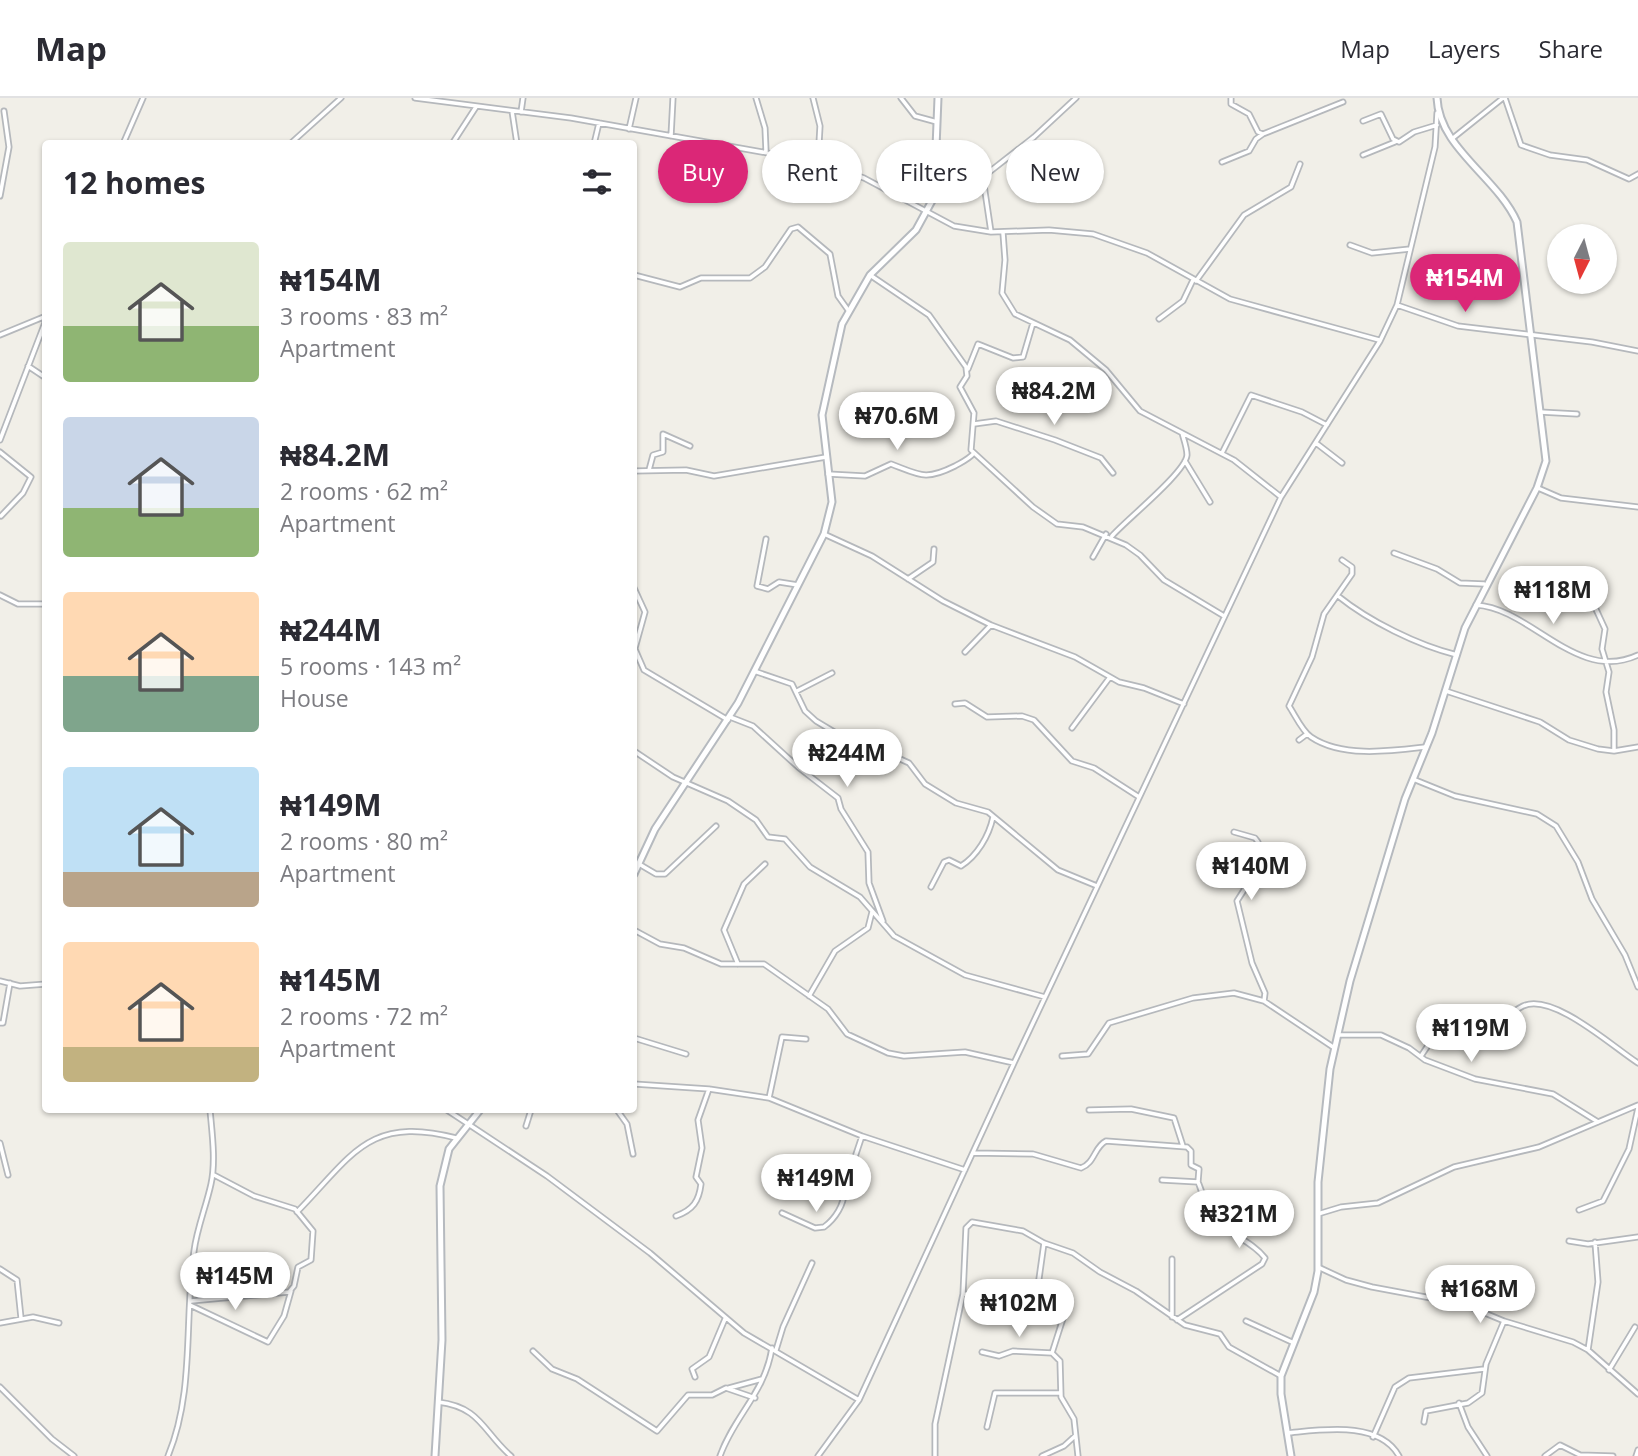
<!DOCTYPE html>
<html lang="en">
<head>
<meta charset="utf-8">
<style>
  :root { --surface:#fff; --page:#f7f7f7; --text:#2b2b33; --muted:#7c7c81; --line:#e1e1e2; --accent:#db2777 }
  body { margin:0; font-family:"Open Sans",sans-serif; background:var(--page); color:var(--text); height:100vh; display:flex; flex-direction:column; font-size:26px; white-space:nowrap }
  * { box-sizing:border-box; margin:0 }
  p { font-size:23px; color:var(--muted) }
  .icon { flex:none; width:38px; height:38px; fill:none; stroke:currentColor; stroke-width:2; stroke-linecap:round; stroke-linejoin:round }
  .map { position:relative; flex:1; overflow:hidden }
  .panel { position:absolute; left:42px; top:42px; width:595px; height:973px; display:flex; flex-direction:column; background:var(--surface); border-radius:7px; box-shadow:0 2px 5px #0004 }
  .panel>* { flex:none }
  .top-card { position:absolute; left:658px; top:42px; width:665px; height:63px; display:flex; gap:14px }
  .needle { width:46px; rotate:186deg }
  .tools { position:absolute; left:1547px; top:126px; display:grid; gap:14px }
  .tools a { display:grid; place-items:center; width:70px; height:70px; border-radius:50%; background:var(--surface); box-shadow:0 2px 5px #0004; font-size:35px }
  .price { position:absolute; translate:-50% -60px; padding:0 16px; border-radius:24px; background:#fff; color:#222; font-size:23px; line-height:46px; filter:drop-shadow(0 2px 4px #0008) }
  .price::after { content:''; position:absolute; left:50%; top:42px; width:21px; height:16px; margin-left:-10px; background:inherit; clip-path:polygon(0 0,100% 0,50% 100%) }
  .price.on { background:var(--accent); color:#fff }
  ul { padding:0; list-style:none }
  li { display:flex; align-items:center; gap:21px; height:175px; padding:0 21px }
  li span { display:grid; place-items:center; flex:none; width:196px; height:140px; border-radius:7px; color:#555 }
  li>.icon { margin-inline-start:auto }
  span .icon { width:84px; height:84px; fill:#fffc; stroke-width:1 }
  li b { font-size:30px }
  h2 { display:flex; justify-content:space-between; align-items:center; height:84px; padding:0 21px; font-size:30px }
  .chip { padding:0 24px; border-radius:32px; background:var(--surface); box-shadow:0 2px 5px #0004; font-size:24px; line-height:63px }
  .chip.on { background:var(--accent); color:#fff }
  header { display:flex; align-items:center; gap:42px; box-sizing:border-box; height:98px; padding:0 35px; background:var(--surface); border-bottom:2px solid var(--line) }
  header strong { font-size:33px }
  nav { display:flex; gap:38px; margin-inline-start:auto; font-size:24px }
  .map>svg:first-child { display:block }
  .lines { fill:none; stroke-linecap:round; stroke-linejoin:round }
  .street-casing { stroke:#b5b8bc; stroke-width:7 }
  .secondary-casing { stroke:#b6babf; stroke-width:9 }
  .street { stroke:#fff; stroke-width:3.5 }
  .secondary { stroke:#fff; stroke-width:5 }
</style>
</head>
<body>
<header>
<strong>Map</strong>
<nav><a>Map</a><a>Layers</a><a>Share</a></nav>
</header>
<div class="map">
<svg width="1638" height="1358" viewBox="0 0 1638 1358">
  <rect width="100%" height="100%" fill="#f1efe8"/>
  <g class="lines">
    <defs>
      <path id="street" d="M415,0L571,20L818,64L864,80L954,128L991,134L1049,132L1093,136L1147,155L1230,201L1379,242
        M756,0L765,30L766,53
        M813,0L820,28L818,63
        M901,0L915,18L937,24
        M1231,0V6L1249,16L1258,34L1263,36L1343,4
        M1505,0L1521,47L1550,57L1587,62L1629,81L1638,76
        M512,13L517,46
        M521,14L523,0
        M1363,23L1381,16L1393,41L1399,44L1414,34L1437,27
        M629,31L636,0
        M671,38L673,0
        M1453,40L1503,0
        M123,46L143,0
        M290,46L341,0
        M452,46L476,9
        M594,46L599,25
        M1363,57L1395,44
        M1222,64L1249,53L1256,41L1263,36
        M0,98L9,49L4,13
        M991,134L984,87L988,75L1034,39L1076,0
        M1003,135L1005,162L1002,195L1015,216L1070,242L1106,272L1140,313L1234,362L1281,399
        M1350,147L1372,155L1410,151
        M634,177L680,189L701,180H750L765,169L791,131L798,129L830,156L838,198L848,212
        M870,177L929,217L966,269L967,278L960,289L974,315L971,352L1033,409L1057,426L1083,429L1126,447L1140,457L1164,482L1224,518
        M1196,183L1244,117L1291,89L1300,66
        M1397,207L1458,228L1592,244L1638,253
        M1159,221L1183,203L1193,182
        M0,237L46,218
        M28,268L46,280
        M968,271L978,246L1013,260L1023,259L1033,225
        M1540,314L1577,316
        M974,326L996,323L1055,342L1101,360L1113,375
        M0,342L46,222
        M1316,345L1342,365
        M0,354L31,379L23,395L1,418
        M1222,355L1251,297L1302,314L1327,327
        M1185,363L1210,404
        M649,372L653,357L663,354V336L690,348
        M634,373L686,372L714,378L826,359
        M828,376L865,378L891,366C920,377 925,383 955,368C962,364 969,361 974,355
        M1538,390L1561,400L1638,409
        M824,436L872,458L943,503L991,527L1075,559L1119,584L1144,590L1184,606
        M1112,438C1126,422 1186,374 1187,357C1187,350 1184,342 1182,335
        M766,441L757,488L768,491L779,484L798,487
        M1394,455L1437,471L1460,485L1484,486
        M1093,459L1106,436
        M1342,462L1352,469V476L1324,516L1312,559L1289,608C1295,617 1302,633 1311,639C1342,660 1391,653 1425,649
        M908,481L933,464L934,451
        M1557,484L1569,500L1594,507L1605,531L1602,551L1609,574L1606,594L1614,632V653
        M634,490L645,514L635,550
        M0,497L18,506H46
        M1338,498C1369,523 1417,547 1457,557
        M1476,507C1531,510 1577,586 1638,557
        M634,549L644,572L728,622
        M965,554L991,527
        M754,573L792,586L805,613L816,623L876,659L898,660L909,665L925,686L956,705L988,714L1058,772L1097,788
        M797,593L832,575
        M1446,593L1540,624L1569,642L1598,651L1614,653L1638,649
        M955,606L965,605L987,619L1022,618L1034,622L1072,663L1094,670L1139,699
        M730,619L753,628L798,669L838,700L841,711L868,754L869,785L883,823
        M1072,630L1110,579
        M1299,642L1307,636
        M634,653L673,679L728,703L756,722L768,739L785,741L810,769L860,799L894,838L965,877L1045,899
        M1413,681L1455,698L1537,716L1556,728L1578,764L1592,801L1625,857L1638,889
        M1234,734L1255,740L1258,744L1244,792L1237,803L1252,865L1265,895L1264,903
        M639,766L656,776H665L716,728
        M931,789L944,764L949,762L961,768C977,758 989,738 993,719
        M634,832L660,846L684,850L721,866H764L828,911L847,936L888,955L904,958L965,954L1014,965
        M738,866L724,832L744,786L765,766
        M0,883L20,888L46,886
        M809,898L835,853L868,830L872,814
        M0,925H3L10,885
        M1338,937H1381L1409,950L1425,962L1475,981L1553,996L1598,1024
        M634,940L686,956
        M1062,958L1088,956L1109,925L1193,900L1234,895L1264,903L1333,949
        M1421,958L1441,928L1483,935C1497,928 1509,915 1523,908C1553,894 1614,950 1638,965
        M634,986L709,991L769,1000L862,1038L965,1072
        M769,1000L782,939L806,941
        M447,1012L547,1078L650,1155L744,1235L859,1302
        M617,1012L627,1026L633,1056
        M1089,1012L1131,1011L1174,1020L1183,1048
        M526,1028L531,1012
        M0,1045L8,1077
        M973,1055L1033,1056L1081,1070C1095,1065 1094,1049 1106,1043L1187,1049L1191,1053V1067L1199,1071L1198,1084
        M790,1076L813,1080L844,1092L862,1038
        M1162,1082L1198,1084C1204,1098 1205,1111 1217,1123C1230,1137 1252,1143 1265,1160L1262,1166L1177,1222
        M1579,1112L1603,1103L1629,1051L1638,1010
        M297,1114C352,1058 368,1017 456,1040
        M782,1115L815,1130L824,1129C835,1121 845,1106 844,1092
        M1318,1116L1341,1109L1378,1105L1454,1069L1539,1049L1638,1007
        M676,1118C693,1112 699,1103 701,1086L696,1079L702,1050L698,1022L709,991
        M1569,1143L1588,1146L1638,1139
        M1044,1145L1037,1195L1041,1200L1067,1208L1052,1255L1060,1263L1061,1299L1074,1321L1078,1358
        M1318,1169L1346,1182L1372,1189L1463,1206L1504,1223L1573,1244L1588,1252L1638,1296
        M0,1171L17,1182L21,1220
        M964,1196L1039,1199
        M191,1203L289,1194L294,1188L298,1169L311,1162L313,1133L295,1111L254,1098L214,1077
        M190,1207L268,1244L284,1218L291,1193
        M1172,1219V1161
        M1246,1223L1294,1245
        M0,1225L33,1219L59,1225
        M776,1252L783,1229L812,1165
        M1588,1252L1598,1184L1595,1144
        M533,1253L552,1271L577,1281L657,1333L688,1297H712L726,1290L755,1300
        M982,1254L999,1258L1013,1253L1052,1255
        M1609,1272L1635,1229
        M695,1279L692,1271L709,1259L725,1221
        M0,1289L52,1341L74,1358
        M729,1290L762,1281
        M438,1304C481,1309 483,1334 511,1358
        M1459,1305L1468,1329L1487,1358
        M1424,1324L1426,1313L1468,1305L1482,1295L1486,1266L1504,1223
        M987,1329L995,1295H1061
        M1287,1335C1321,1332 1379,1322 1399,1358
        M1373,1339L1395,1289L1409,1280L1484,1271
        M168,1358C195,1293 184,1221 194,1153C197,1130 206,1109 211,1086C216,1063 212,1035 210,1012
        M720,1358C734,1318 765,1295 772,1250
        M818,1358L859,1302L1014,965L1281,399L1380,243L1397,207L1435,49L1437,15
        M935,1358V1326L963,1196L966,1130L972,1124L1023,1133L1044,1145L1073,1155L1100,1174L1136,1193L1185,1227L1220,1236L1229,1249L1281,1278
        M1042,1358L1064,1348L1075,1338
        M1545,1358L1560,1347L1580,1357L1613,1358
        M1636,1358L1638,1352"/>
      <path id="secondary" d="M634,776L655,731L738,605L824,436L832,404L822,317L842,226L870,177L916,132L934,99L938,0
        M435,1358L442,1242L440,1088L449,1051L480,1012
        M1291,1358L1281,1296V1278L1314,1194L1318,1173V1084L1330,971L1350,883L1405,701L1432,635L1465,530L1537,390L1546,363L1517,124C1497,79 1439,50 1437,0"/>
    </defs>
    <use href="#street" class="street-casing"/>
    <use href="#secondary" class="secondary-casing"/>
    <use href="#street" class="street"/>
    <use href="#secondary" class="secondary"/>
  </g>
</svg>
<div class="tools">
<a><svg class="needle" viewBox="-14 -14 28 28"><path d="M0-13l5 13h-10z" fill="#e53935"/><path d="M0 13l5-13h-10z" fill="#7c7c81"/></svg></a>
</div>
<b class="price on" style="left:1465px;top:216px">₦154M</b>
<b class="price" style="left:1054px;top:329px">₦84.2M</b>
<b class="price" style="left:897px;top:354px">₦70.6M</b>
<b class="price" style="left:1553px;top:528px">₦118M</b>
<b class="price" style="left:847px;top:691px">₦244M</b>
<b class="price" style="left:1251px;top:804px">₦140M</b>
<b class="price" style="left:1471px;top:966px">₦119M</b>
<b class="price" style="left:816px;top:1116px">₦149M</b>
<b class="price" style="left:1239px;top:1152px">₦321M</b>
<b class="price" style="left:235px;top:1214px">₦145M</b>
<b class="price" style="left:1480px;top:1227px">₦168M</b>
<b class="price" style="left:1019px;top:1241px">₦102M</b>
<div class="top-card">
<a class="chip on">Buy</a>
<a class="chip">Rent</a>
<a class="chip">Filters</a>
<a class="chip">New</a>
</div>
<section class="panel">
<h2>12 homes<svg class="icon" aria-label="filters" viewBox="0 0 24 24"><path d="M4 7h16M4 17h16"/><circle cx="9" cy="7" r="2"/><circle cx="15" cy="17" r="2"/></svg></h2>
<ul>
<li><span style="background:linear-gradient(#dfe7d0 60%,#8fb573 0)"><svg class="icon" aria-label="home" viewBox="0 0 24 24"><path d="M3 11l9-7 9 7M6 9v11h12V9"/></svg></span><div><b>₦154M</b><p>3 rooms · 83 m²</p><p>Apartment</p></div></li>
<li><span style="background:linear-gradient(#c9d6e8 65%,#8fb573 0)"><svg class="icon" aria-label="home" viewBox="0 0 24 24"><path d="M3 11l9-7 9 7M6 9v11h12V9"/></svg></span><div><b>₦84.2M</b><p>2 rooms · 62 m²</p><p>Apartment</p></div></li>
<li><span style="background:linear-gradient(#ffd9b3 60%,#7fa58c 0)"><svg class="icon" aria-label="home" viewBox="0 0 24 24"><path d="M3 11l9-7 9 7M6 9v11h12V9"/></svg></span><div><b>₦244M</b><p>5 rooms · 143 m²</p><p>House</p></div></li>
<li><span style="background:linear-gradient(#bfe0f5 75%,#b9a48a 0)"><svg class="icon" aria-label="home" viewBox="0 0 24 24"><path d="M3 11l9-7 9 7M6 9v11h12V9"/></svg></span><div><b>₦149M</b><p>2 rooms · 80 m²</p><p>Apartment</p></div></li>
<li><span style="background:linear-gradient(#ffd9b3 75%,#c2b280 0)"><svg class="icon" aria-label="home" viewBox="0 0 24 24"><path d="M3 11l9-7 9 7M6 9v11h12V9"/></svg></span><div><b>₦145M</b><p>2 rooms · 72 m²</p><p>Apartment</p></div></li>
</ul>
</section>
</div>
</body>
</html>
